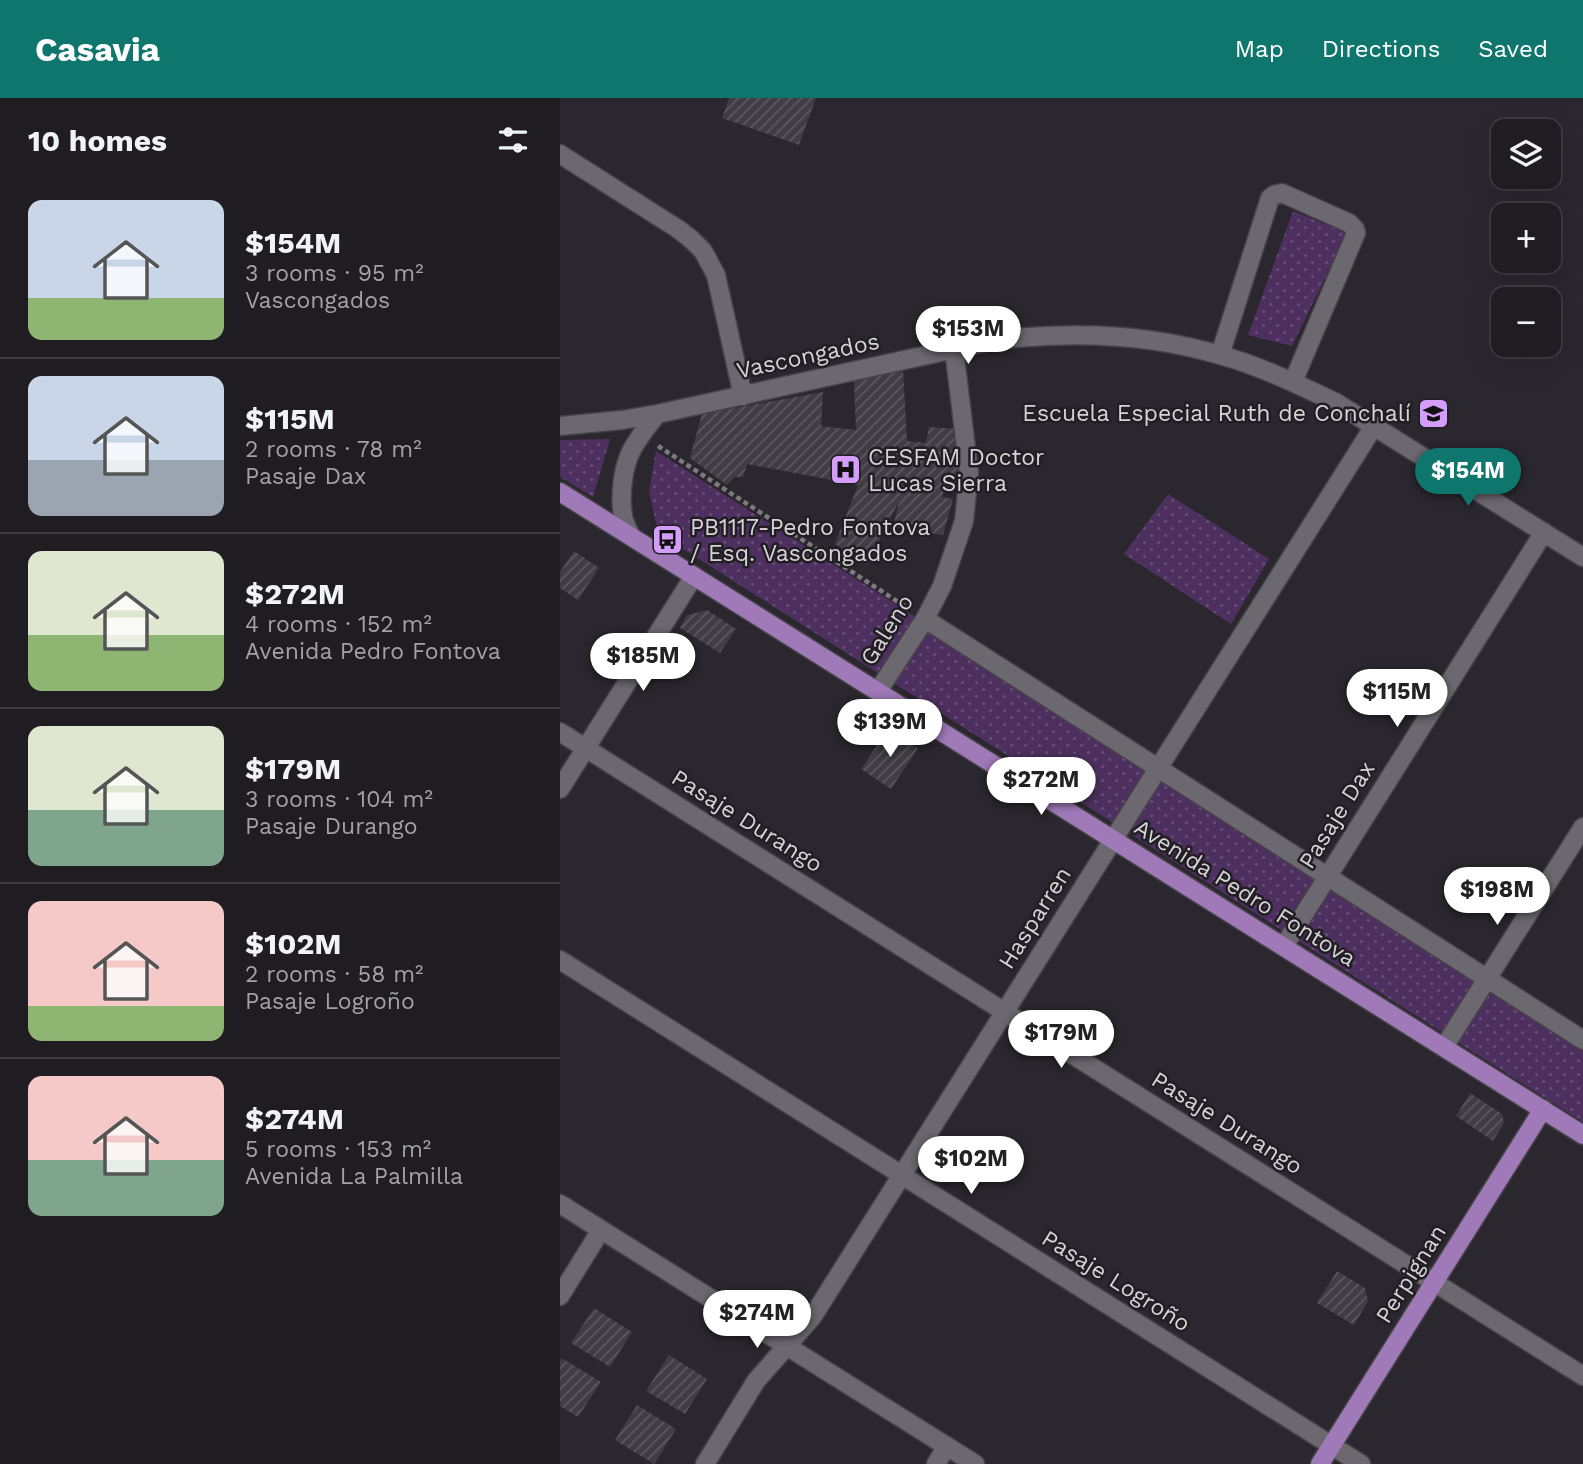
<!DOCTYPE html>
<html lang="en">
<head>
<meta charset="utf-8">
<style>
  :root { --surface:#201d22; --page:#2d2a2f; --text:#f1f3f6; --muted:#a2a2a5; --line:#3d3b40; --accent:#0f766e }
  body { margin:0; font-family:"Work Sans",sans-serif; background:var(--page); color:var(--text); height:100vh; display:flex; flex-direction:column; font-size:26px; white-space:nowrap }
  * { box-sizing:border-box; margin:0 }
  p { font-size:23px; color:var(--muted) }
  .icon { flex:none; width:38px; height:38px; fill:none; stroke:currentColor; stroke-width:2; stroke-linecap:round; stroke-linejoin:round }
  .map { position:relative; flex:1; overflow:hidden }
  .details { display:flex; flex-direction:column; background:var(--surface); width:560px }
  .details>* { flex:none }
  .controls { position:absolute; left:931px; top:21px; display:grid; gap:14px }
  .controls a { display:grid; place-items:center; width:70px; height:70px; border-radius:14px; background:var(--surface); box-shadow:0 7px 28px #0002,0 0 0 2px var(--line); font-size:35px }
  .price { position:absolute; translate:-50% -60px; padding:0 16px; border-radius:24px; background:#fff; color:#222; font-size:23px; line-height:46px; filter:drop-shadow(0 2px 4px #0008) }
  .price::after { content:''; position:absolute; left:50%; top:42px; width:21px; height:16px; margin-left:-10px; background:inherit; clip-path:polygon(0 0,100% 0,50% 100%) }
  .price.selected { background:var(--accent); color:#fff }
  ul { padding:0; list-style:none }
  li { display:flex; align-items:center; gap:21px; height:175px; padding:0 28px }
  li+li { border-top:2px solid var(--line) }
  li span { display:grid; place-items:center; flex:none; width:196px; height:140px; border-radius:14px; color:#555 }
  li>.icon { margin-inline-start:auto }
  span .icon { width:84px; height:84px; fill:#fffc; stroke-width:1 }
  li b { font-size:30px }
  h2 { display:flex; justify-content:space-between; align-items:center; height:84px; padding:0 28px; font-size:30px }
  header { display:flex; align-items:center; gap:42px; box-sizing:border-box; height:98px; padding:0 35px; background:var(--accent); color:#fff }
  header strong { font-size:33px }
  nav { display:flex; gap:38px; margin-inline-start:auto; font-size:24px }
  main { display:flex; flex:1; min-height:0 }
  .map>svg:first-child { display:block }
  .grass { fill:url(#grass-dots) }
  .building { fill:url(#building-hatch) }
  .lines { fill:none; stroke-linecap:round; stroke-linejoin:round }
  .minor-casing { stroke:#464348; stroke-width:21 }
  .major-casing { stroke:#464348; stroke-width:21 }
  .path { stroke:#7d7a7f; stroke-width:4.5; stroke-dasharray:5 3.5; stroke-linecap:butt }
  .minor { stroke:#6c686f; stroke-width:18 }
  .major { stroke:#9f79b8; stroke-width:18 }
  .labels { text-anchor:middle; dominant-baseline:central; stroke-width:5; stroke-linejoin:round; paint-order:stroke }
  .street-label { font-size:23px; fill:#d6d3d7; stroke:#211e24 }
  .poi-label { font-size:23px; fill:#d6d3d7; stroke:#211e24; text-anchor:start }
</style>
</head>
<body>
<header>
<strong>Casavia</strong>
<nav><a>Map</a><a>Directions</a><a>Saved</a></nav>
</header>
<main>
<section class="details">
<h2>10 homes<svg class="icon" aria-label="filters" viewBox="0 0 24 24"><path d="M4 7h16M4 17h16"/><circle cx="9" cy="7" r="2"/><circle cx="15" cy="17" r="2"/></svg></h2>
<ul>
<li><span style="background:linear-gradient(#c9d6e8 70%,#8fb573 0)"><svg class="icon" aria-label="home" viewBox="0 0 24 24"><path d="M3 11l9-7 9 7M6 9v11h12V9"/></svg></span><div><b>$154M</b><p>3 rooms · 95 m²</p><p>Vascongados</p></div></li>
<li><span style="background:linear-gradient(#c9d6e8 60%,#9aa5b1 0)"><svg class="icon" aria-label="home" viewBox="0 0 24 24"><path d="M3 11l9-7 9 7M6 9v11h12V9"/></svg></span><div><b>$115M</b><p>2 rooms · 78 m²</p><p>Pasaje Dax</p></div></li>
<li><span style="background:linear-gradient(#dfe7d0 60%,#8fb573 0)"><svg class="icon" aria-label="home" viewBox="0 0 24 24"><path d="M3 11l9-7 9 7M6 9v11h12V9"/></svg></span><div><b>$272M</b><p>4 rooms · 152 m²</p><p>Avenida Pedro Fontova</p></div></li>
<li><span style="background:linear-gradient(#dfe7d0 60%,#7fa58c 0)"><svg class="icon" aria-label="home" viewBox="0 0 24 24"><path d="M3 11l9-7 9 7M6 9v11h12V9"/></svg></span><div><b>$179M</b><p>3 rooms · 104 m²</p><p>Pasaje Durango</p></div></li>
<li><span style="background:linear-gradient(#f6c9c9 75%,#8fb573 0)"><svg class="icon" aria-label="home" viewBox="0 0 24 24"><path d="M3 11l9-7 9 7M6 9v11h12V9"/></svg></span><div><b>$102M</b><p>2 rooms · 58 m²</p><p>Pasaje Logroño</p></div></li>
<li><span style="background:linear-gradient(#f6c9c9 60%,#7fa58c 0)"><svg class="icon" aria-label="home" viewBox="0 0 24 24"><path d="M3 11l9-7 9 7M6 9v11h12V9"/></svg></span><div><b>$274M</b><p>5 rooms · 153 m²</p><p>Avenida La Palmilla</p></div></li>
</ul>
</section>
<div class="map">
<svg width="1023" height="1366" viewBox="0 0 1023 1366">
  <defs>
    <pattern id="grass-dots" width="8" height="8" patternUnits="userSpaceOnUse" patternTransform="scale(1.75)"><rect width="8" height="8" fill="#4d305f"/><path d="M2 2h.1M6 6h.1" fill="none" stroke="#664d75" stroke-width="1.8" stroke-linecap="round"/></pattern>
    <pattern id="building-hatch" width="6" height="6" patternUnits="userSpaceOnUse" patternTransform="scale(1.75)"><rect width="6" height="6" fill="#413d44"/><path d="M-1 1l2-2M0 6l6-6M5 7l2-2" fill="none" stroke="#5c585e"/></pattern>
  </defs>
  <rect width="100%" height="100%" fill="#2b272e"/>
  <path class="grass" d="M733,113L787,135L732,248L688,237Z
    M50,341L33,399L0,379V342Z
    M96,353L1023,946V1024L98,435L89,393Z
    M608,396L709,461L671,526L564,456Z"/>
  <path class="building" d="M169,0H256L239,47L162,20Z
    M343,272L347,343L366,345L369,329L399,331L401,369L396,392L384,393L382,399L393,401L383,437L333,429L339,403L307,467L275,446L298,387L187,366L183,379H175L167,387L130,360L142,316L263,294L261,328L296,332L294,282Z
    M14,453L39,470L18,502L0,490V474Z
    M147,512L176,531L160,555L120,530L127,517Z
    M328,631L358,650L331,691L301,671Z
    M910,995L942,1016L944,1025L933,1043L896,1018Z
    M777,1173L805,1190L808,1203L794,1227L757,1205Z
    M34,1210L72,1234L50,1269L11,1245Z
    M109,1257L147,1281L125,1316L86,1293Z
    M2,1260L41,1284L18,1319L0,1308V1263Z
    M77,1307L116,1331L94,1366L55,1342Z"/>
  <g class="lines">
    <defs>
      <path id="minor" d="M0,56L118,131L131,141L143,153L156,177L183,298
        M660,257L710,100L714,97L722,95L789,125L795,131L796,135L733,284
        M0,328L62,322L97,316L436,242C512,233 586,235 660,257C700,268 737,286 775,304L1023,459
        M71,438C68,432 64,425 63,418C60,399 62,376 69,358C75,343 87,329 97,316
        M365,521L1023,942
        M318,593L365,521L382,488L404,423L409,375L394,251
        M0,634L1023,1278
        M0,691L134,478
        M724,848L984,434
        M0,862L801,1366
        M884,949L1023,729
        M0,1106L415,1366
        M0,1198L41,1132
        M145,1366L196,1283L253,1218L814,328
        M376,1366L387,1348"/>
      <path id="major" d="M0,394L1023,1037
        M760,1366L983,1011"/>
    </defs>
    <use href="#minor" class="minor-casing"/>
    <use href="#major" class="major-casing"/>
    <path class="path" d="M98,348L349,511"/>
    <use href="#minor" class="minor"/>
    <use href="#major" class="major"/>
  </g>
  <defs>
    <symbol id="school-square" viewBox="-11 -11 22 22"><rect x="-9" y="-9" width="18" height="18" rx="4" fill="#d49cfb" stroke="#211e24"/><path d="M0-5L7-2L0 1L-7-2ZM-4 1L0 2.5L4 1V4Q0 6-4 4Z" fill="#111"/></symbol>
    <symbol id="hospital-square" viewBox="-11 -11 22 22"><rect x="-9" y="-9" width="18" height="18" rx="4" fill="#d49cfb" stroke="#211e24"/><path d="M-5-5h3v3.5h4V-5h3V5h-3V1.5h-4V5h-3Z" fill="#111"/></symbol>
    <symbol id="bus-square" viewBox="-11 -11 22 22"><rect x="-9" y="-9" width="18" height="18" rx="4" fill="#d49cfb" stroke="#211e24"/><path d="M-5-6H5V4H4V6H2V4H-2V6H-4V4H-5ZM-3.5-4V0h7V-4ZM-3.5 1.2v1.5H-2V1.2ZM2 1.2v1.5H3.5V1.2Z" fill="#111"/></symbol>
  </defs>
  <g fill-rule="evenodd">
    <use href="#school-square" x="856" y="298" width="35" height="35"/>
    <use href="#hospital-square" x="268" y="354" width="35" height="35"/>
    <use href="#bus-square" x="90" y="424" width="35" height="35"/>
  </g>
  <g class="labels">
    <g class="street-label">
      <text transform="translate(248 258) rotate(-12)">Vascongados</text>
      <text transform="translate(327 532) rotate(-58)">Galeno</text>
      <text transform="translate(777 717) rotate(-58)">Pasaje Dax</text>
      <text transform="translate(187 723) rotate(32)">Pasaje Durango</text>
      <text transform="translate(685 795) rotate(32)">Avenida Pedro Fontova</text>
      <text transform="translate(475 820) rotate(-58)">Hasparren</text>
      <text transform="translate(667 1025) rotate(32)">Pasaje Durango</text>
      <text transform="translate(851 1176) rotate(-58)">Perpignan</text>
      <text transform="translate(556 1183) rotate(32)">Pasaje Logroño</text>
    </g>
    <g class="poi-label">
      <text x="851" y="315" text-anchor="end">Escuela Especial Ruth de Conchalí</text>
      <text x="308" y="359">CESFAM Doctor<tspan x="308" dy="26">Lucas Sierra</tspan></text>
      <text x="130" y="429">PB1117-Pedro Fontova<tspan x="130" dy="26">/ Esq. Vascongados</tspan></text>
    </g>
  </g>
</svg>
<div class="controls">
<a><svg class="icon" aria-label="layers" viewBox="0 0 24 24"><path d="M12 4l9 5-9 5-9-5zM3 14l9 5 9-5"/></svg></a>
<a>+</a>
<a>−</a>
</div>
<b class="price" style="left:408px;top:268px">$153M</b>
<b class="price selected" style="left:908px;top:410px">$154M</b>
<b class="price" style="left:83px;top:595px">$185M</b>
<b class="price" style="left:837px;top:631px">$115M</b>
<b class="price" style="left:330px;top:661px">$139M</b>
<b class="price" style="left:481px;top:719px">$272M</b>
<b class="price" style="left:937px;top:829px">$198M</b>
<b class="price" style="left:501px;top:972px">$179M</b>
<b class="price" style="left:411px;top:1098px">$102M</b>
<b class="price" style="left:197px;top:1252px">$274M</b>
</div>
</main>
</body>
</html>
